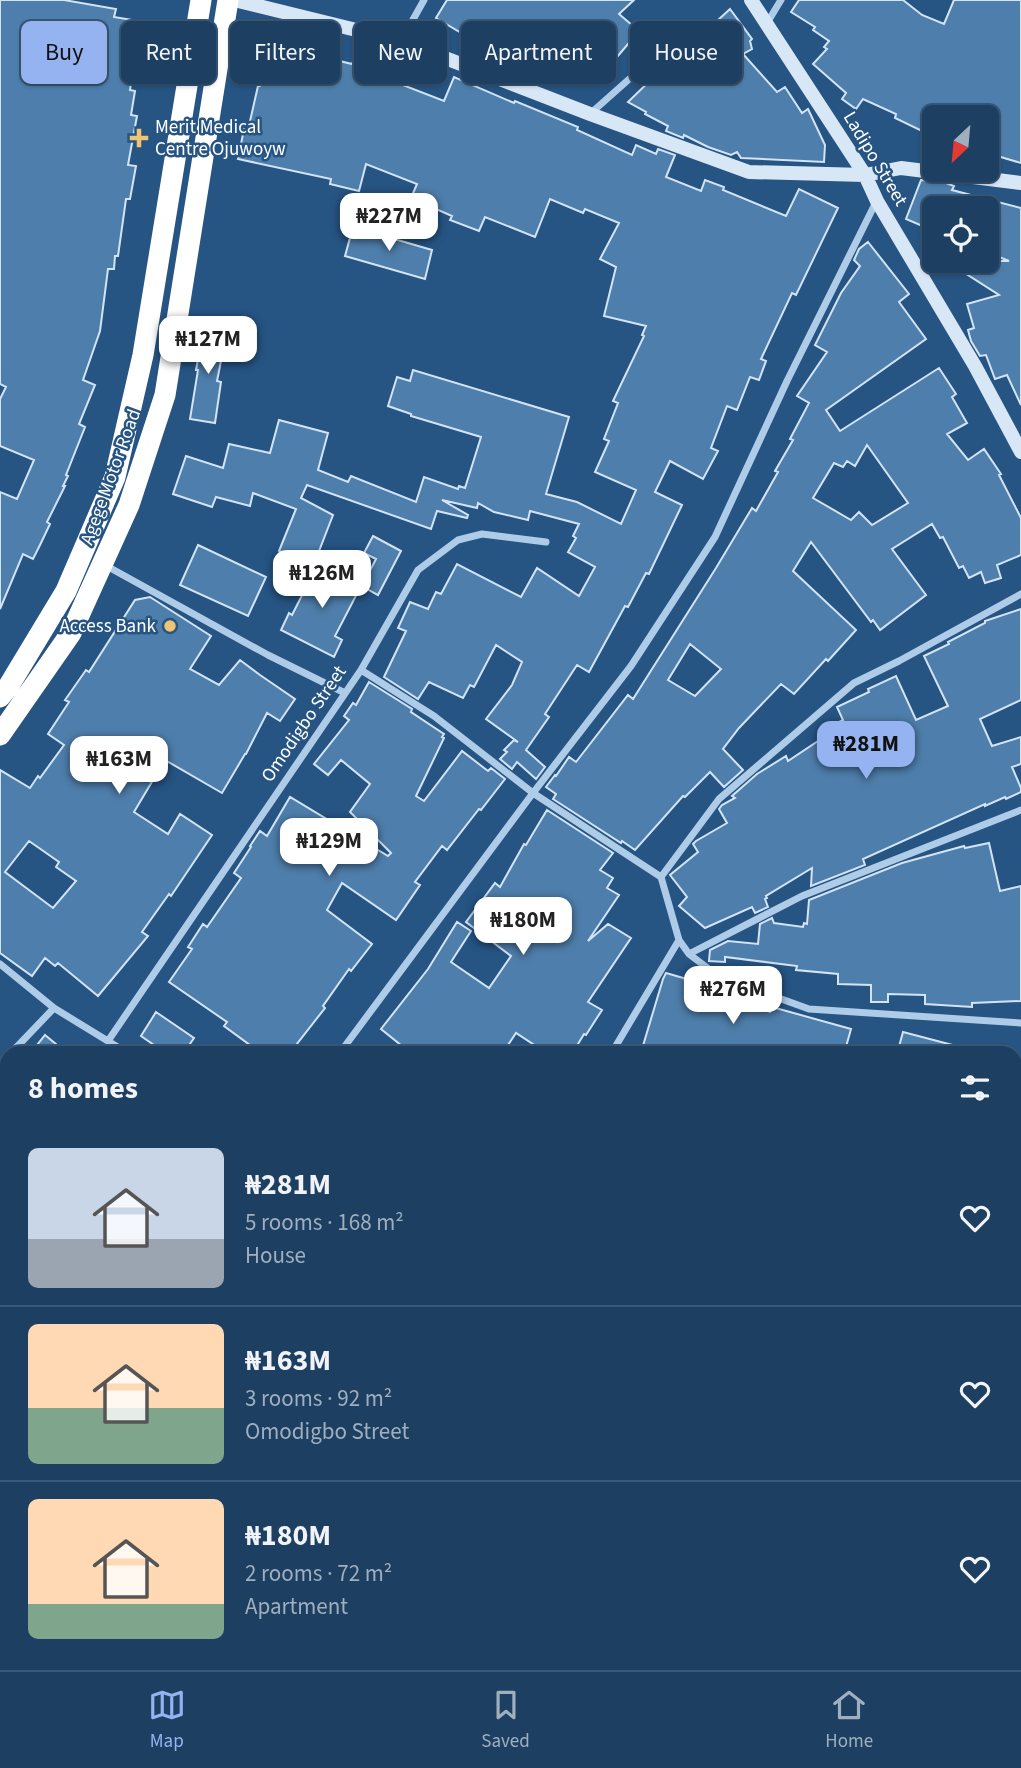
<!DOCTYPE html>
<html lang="en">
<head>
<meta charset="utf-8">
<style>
  :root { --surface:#1c3f62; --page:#294a6b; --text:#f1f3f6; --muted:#a0afbe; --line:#3a5877; --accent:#95b2f1 }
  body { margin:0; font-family:"Source Sans 3",sans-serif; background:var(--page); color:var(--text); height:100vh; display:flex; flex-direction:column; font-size:26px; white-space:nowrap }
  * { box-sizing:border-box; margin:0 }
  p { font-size:23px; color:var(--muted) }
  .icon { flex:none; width:38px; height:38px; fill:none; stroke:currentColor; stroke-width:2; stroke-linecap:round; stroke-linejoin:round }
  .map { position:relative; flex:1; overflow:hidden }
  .details { position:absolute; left:0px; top:1046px; width:1022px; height:625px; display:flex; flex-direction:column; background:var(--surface); border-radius:21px 21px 0 0; box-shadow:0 2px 5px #0004,0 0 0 2px var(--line) }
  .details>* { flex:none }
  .guide { position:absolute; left:21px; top:21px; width:980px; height:63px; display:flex; gap:14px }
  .needle { width:46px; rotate:206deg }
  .controls { position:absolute; left:922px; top:105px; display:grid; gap:14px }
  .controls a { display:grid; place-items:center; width:77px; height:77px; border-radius:10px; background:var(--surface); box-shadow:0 2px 5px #0004,0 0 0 2px var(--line); font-size:35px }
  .price { position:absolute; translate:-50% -60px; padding:0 16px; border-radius:14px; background:#fff; color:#222; font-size:23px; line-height:46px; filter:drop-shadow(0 2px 4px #0008) }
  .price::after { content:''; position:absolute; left:50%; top:42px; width:21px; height:16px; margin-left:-10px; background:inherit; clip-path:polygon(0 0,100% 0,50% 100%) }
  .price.on { background:var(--accent); color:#111 }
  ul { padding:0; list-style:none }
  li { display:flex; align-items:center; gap:21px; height:175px; padding:0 28px }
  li+li { border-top:2px solid var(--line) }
  li span { display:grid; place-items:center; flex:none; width:196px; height:140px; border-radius:10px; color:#555 }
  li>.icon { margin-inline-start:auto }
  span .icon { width:84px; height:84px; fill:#fffc; stroke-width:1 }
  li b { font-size:30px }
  h2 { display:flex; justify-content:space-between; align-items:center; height:84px; padding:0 28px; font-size:30px }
  .pill { padding:0 24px; border-radius:10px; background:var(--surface); box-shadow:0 2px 5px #0004,0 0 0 2px var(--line); font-size:24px; line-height:63px }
  .pill.on { background:var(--accent); color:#111 }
  .tab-bar { display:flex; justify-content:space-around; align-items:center; height:98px; border-top:2px solid var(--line); background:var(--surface); font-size:19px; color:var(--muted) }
  .tab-bar a { display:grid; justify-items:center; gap:4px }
  .tab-bar .on { color:var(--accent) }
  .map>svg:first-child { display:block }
  .building { fill:#4e7eab; stroke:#d2e4f6; stroke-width:2; fill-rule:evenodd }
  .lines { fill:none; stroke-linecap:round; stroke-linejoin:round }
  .lane { stroke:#aecce7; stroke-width:5 }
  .street { stroke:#aecce7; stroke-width:7 }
  .secondary { stroke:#d8e7f6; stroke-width:14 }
  .highway { stroke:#fff; stroke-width:21 }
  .poi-dot { fill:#f0c473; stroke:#265483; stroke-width:2.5 }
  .labels { text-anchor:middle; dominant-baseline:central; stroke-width:5; stroke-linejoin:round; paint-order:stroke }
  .poi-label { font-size:19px; fill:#fff; stroke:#265483; text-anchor:start }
  .street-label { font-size:19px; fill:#fff; stroke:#265483 }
</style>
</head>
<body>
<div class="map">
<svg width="1021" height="1670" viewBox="0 0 1021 1670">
  <rect width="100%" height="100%" fill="#265483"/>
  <path class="building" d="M0,0H64L116,9L114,17L181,28L179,42L144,37V40L137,39L130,90L135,91L131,115L137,116L128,165L136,166L130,199H126L118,256H115L114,269H108L100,331L83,380L95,385L79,424L85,427L66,475L68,476L63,486H65L47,522L50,524L40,545L33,559L23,554L0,609V492L17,499L34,460L0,446V399L6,387L0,384Z
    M447,0H634L619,14L639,31L612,63L609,60L591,82L578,72L572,82L526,48L520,58L494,43L490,50L436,18Z
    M799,0H903L922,15L944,24L954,0H1021V163L987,153V117H933L926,133L895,118L896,114L863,99L856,109L842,99L846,93L813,64L827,49L824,47L829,41L813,30L815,27L791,12Z
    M730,9L752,39L750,41L752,49L743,54L777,92L785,87L802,113L808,109L825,145L824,162L741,158L737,152L731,155L708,147L684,135L683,138L666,131L668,126L645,114L646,112L628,102L690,42L692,44Z
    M270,44L352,64L356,54L405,71L400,84L444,101L454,77L514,103L515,101L578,127L577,130L632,155L636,145L656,154L658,149L675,155L666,177L701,191L705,180L724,187L723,190L786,216L799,189L838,208L796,295L792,293L761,359L766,361L759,380L750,377L737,410L727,406L711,448L718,451L703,479L670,461L655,492L682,505L649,574L646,573L628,607L625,606L589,672L577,665L545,714L549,717L526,750L545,767L536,779L517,762L512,769L500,759L507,752L504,750L514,740L518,742L486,719L512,685L522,662L496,645L474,687L470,685L463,698L429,682L418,699L384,677L406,631L398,628L410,602L428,609L436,592L441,594L457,564L521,597L537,568L579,596L595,567L568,552L576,538L573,536L579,524L530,511L528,520L494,512L478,503L477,508L442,500L468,515L467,518L437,511L431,529L307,485L301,498L333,515L314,564L279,551L296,509L253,493L250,506L216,497L212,507L173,494L186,456L223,468L229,444L270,453L279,420L328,433L318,470L348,482L351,476L416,502L424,477L458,489L459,486L465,488L481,437L411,416V414L388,406L397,377L410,381L413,370L569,417L546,494L577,502L621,524L636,490L595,472L609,441L604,439L618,403L613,401L644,336L642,335L646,326L604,316L616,267L600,259L619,223L585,209L583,213L550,199L535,237L485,217L479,231L450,220L452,216L411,198L417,184L366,164L359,191L330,184L331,179L238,159L244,129L248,130L258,86H260Z
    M921,180L946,183L954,186L952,190L1021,208V405L1007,375L995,379L986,355L980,356L971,341L968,330L974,328L967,304L999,295L946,261H1009L987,252V208H934V231L906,219Z
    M353,227L432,250L425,279L345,256Z
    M868,242L909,294L899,302L926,339L826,410L840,431L939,368L956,394L952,397L967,423L947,434L968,460L984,449L1001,474L999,475L1021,518V555L997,565L1001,578L985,583L981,572L969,578L963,566L959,568L943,537L940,538L932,524L892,549L926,595L880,630L873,620L871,622L811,542L793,571L856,630L828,661L826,659L794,694L781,684L739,728L723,749L743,770L724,787L710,772L685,797L683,796L635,850L622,841L621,843L553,799L556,794L546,787L555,775L556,776L569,757L576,762L628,695L633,699L716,568L752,508L756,511L778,472L775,471L793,440L790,439L809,403L797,396L827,352L815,345L841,293L860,266L854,260L859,249ZM867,445L908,503L872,525L859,512L851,520L813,498L834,463L843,467L847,461L855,466ZM690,644L721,669L695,696L668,680Z
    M204,327L227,331L217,381L221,382L215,423L190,419L198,370H196Z
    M373,536L401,551L378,595L362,586L376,559L364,553Z
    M198,545L266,577L248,616L180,585Z
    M318,564L361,586L335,636L342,640L334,657L281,630L289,613L292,615Z
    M150,597L211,636L190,669L219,685L240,660L260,675L295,699L280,721L267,713L246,754H245L222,793L165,760L134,812L168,834L180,814L212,835L171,896L169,894L142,932L148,936L98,996L58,963L55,966L45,958L32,976L0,953V770L30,788L38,776L40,778L64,745L48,734L69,702L65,700L86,670L89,672L135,600ZM29,841L59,862L56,867L76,881L53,908L5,872Z
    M1021,609V700L980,719L992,746L1021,737V764L1012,767L1021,788V792L1006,799L1005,797L985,806V804L863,859L865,865L811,886L812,868L766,896L767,898L765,899L768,907L755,913L752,907L705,928L679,906L687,897L670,875L698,852L693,844L696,841L727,823L719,809L722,805L735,798L732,796L757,774L786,756L788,761L824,737L821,732L843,720L837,707L869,692L868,689L896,676L916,720L948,706L924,656L949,644L948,642L985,623V621Z
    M369,682L412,709L411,712L444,734L442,737L444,738L416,796L424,801L462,751L488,771L491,768L505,779L481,810L479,809L447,850L442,846L415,882L420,885L396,920L342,883L327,910L372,944L351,971L349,969L323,1006L325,1008L289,1054H262L224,1026L227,1022L169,982L192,949L188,947L203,924L207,927L241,878L234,873L251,847L250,846L260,831L267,836L290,797L388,856L391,853L350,812L370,784L341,760L328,775L314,764L349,720L344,716L353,703L356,705Z
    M547,810L613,853L600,870L613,878L607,888L619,895L588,941L608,924L631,938L588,1002L602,1010L586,1035L584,1034L572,1054H548L516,1033L502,1054H412L381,1029L428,969L457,922L471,931L451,962L489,988L511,956L466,922L495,883L500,887L524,844L526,845Z
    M989,843L1000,891L1021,886V1001L972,1003V1007L925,1004V995L888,994V1002H871V985L838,984V974L796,970L797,966L725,957V962L709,961L710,950L728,941L758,944L760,924L772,918L774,923L803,927L804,923L807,924L809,900L902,863L964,846L965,848Z
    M666,973L704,984L701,994L746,1007L747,1003L770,1012L772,1007L851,1029L844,1054H658L642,1049L663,979Z
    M156,1012L194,1038L183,1054H167L141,1036Z
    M903,1032L964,1048L963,1054H897Z
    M45,1035L68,1054H30Z"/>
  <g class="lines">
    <path class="lane" d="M401,1670L402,1664
      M618,1670V1664"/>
    <path class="street" d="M767,23L781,0
      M401,41L424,0
      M591,113L654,57
      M103,564L268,655L345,693
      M361,670L434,716L533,793L661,877L679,940L689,954L718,976L809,1009L1021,1023
      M661,877L719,799L854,683L899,661L1021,594
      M689,954L802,896L1021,810
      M0,964L54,1008L129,1054
      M108,1041L361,670L418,570L458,540L482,534L546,542
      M10,1054L54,1008
      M339,1054L533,793L631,666L715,537L787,381L876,202
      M611,1054L679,940
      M0,1063L7,1056
      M1015,1290H1021
      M0,1502L7,1492
      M492,1664V1670"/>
    <path class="secondary" d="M234,0L401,41L590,114L749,172L865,175L901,168L1021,183
      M751,0L865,175L877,201L975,366L1021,452
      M1015,1565H1021
      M0,1577H7"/>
    <path class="highway" d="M0,697L8,687L66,591L115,477L143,355L201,0
      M0,735L71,633L129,505L165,395L228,0"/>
  </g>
  <g class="poi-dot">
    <path d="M135.5 127.5h7v7h7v7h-7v7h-7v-7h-7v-7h7z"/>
    <circle cx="170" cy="626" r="7"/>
  </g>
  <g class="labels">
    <g class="poi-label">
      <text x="155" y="127">Merit Medical<tspan x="155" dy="22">Centre Ojuwoyw</tspan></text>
      <text x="156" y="626" text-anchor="end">Access Bank</text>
    </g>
    <g class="street-label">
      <text transform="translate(875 159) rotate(59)">Ladipo Street</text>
      <text transform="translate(111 477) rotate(-70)">Agege Motor Road</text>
      <text transform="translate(304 724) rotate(-56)">Omodigbo Street</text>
    </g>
  </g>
</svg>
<div class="controls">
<a><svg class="needle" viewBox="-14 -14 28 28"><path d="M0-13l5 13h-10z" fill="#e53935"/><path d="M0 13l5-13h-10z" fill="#a0afbe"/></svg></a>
<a><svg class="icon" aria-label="locate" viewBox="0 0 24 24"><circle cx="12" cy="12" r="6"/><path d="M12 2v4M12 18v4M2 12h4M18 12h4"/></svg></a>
</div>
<b class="price" style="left:389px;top:253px">₦227M</b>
<b class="price" style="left:208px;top:376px">₦127M</b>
<b class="price" style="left:322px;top:610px">₦126M</b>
<b class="price on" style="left:866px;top:781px">₦281M</b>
<b class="price" style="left:119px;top:796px">₦163M</b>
<b class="price" style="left:329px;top:878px">₦129M</b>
<b class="price" style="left:523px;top:957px">₦180M</b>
<b class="price" style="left:733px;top:1026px">₦276M</b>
<div class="guide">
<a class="pill on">Buy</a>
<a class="pill">Rent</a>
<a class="pill">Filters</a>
<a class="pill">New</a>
<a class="pill">Apartment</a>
<a class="pill">House</a>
</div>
<section class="details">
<h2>8 homes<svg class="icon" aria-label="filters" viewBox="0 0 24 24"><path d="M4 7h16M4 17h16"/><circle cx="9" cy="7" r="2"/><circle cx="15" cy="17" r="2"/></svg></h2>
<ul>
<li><span style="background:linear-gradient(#c9d6e8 65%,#9aa5b1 0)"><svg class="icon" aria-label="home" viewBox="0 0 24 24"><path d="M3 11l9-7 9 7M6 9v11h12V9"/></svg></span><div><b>₦281M</b><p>5 rooms · 168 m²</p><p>House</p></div><svg class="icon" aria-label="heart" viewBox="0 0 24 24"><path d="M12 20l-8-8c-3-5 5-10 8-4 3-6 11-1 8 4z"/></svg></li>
<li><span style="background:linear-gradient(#ffd9b3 60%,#7fa58c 0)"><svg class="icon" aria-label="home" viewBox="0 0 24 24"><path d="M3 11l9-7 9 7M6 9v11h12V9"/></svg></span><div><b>₦163M</b><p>3 rooms · 92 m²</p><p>Omodigbo Street</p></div><svg class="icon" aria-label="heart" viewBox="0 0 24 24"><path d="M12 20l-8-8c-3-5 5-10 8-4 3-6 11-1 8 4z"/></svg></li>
<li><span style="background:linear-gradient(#ffd9b3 75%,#7fa58c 0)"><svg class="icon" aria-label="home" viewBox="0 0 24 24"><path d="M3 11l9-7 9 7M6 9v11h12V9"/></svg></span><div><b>₦180M</b><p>2 rooms · 72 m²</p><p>Apartment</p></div><svg class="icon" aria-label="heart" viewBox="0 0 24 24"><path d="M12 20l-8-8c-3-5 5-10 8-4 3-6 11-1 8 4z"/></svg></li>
</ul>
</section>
</div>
<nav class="tab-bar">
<a class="on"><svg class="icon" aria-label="map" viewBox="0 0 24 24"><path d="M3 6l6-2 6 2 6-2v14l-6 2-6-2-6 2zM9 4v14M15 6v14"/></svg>Map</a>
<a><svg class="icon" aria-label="saved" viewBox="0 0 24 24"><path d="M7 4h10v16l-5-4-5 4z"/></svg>Saved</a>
<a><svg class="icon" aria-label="home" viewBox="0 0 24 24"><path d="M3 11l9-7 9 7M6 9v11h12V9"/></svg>Home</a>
</nav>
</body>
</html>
